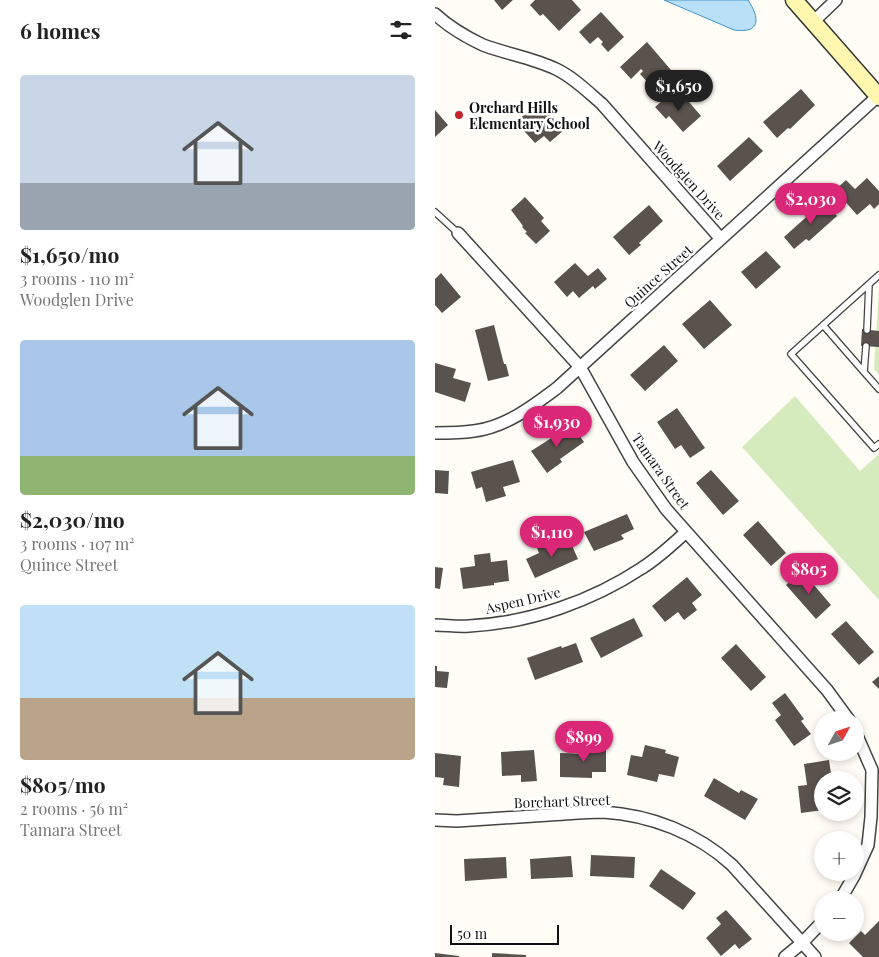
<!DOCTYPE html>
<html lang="en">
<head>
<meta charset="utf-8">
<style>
  :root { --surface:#fff; --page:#f2f2f2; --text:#222; --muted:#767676; --accent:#db2777 }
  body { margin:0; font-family:"Playfair Display",serif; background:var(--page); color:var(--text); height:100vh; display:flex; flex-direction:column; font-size:19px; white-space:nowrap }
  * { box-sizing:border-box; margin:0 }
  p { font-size:16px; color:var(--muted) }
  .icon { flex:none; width:28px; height:28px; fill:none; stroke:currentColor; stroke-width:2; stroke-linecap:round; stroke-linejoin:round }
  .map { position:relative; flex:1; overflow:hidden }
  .panel { display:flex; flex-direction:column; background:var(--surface); width:435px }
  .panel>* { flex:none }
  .needle { width:32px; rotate:50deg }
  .buttons { position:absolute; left:379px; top:711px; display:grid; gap:10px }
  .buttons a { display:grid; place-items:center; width:50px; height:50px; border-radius:50%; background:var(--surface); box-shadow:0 2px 8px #0003; font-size:25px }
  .scale { position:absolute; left:15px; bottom:12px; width:109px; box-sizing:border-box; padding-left:5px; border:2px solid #111; border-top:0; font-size:14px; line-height:18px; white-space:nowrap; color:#111; -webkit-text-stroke:4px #fff; paint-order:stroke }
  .price { position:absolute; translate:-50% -42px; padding:0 11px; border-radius:18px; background:var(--accent); color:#fff; font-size:16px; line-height:32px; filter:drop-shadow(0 1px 2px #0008) }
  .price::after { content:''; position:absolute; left:50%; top:30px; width:15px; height:11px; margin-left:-8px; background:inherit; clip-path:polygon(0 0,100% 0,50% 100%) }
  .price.current { background:#222; color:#fff }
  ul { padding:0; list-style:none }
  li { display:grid; align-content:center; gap:10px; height:265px; padding:0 20px }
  li span { display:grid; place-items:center; height:155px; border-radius:5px; color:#555 }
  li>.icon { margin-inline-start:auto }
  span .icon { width:90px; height:90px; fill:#fffc; stroke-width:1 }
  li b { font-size:21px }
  h2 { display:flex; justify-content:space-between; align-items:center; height:60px; padding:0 20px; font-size:21px }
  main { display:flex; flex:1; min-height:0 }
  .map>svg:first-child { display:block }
  .green { fill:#d5ebbd }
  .water { fill:#b9e0f7; stroke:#3f96cf }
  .building { fill:#5a524d }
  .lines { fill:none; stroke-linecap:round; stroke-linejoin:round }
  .lane-casing { stroke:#444; stroke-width:8 }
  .street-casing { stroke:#444; stroke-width:14 }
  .secondary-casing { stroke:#333; stroke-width:19 }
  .lane { stroke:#fff; stroke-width:5.5 }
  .street { stroke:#fff; stroke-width:11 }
  .secondary { stroke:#fff6b0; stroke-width:16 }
  .poi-dot { fill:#c4262e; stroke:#fff; stroke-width:2 }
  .labels { text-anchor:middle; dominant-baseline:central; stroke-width:5; stroke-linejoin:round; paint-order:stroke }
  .poi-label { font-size:14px; font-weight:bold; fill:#111; stroke:#fff; text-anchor:start }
  .street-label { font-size:14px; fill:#111; stroke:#fff }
</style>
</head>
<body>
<main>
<section class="panel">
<h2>6 homes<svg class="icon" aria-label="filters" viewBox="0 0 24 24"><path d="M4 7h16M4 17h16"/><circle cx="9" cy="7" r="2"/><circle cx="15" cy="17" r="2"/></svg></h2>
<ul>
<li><span style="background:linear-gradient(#c9d6e8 70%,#9aa5b1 0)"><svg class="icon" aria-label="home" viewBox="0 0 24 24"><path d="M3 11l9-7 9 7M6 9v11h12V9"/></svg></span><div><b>$1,650/mo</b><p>3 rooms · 110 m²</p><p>Woodglen Drive</p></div></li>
<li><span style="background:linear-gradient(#a9c7e8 75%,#8fb573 0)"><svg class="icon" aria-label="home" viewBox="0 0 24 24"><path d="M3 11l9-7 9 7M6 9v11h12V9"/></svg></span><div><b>$2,030/mo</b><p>3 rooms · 107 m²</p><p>Quince Street</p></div></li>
<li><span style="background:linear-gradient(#bfe0f5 60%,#b9a48a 0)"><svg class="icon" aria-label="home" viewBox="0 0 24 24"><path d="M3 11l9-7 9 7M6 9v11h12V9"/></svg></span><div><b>$805/mo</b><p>2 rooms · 56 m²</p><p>Tamara Street</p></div></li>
</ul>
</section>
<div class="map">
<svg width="444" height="957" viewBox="0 0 444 957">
  <rect width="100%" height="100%" fill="#fffdf5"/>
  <path class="green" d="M444,288V375L439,369Z
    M360,396L425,471L444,454V600L307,447Z"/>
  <path class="water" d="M229,0H313C325,18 326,34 299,30Z"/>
  <path class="building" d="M59,0H78L67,10Z
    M100,0H137L146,10L124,31L108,14L105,16L95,5Z
    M166,12L189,37L173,52L166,44L168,42L163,37L155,44L144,32Z
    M212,42L236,70L217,87L205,74L208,71L206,69L196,79L185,67Z
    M366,89L380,105L355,129L353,128L342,138L328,122Z
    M234,95L240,102L248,95L266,116L248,132L234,116L231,119L220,107Z
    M101,104L106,110L109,108L129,130L115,142L109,136L100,143L81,122Z
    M0,110L13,125L0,137Z
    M314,137L328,151L295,181L282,166Z
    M432,178L444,191V204L439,209L435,204L422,215L400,190L411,180L420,189Z
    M90,197L109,218L106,221L115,231L101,244L90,233L92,232L87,227L88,226L76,210Z
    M389,201L402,216L374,241L371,239L359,249L349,237Z
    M214,205L228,221L204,243L206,245L194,255L178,237Z
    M331,251L346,267L321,289L306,272Z
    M140,263L153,276L163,268L172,279L160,289L158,286L144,298L138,291L132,297L119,282Z
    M6,273L26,297L7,313L0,305V279Z
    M275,300L297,325L269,349L247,324Z
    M59,325L69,364H71L74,376L53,381L40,330Z
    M427,329L444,331V347L426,346Z
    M229,345L243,361L210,391L195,375Z
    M0,363L21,369L18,378L36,383L30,402L0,392Z
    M242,408L270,448L255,458L246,445L240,449L222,422Z
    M137,425L149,442L125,459L127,462L112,473L96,451Z
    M78,460L85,482L68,487L71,496L51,502L47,487L41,489L36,472Z
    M0,470L14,471L13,494L0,493Z
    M276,470L304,501L288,515L261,483Z
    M192,514L199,529L186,535L189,539L159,551L149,532Z
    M323,521L351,553L336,566L308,535Z
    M134,539L143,559L100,578L91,559L104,553L102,548L119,540L121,545Z
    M55,553L56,562L72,560L74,581L59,583V585L28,589L25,568L40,566L39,555Z
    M0,567L8,568L5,589L0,588Z
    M367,571L396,605L381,619L351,585Z
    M252,577L267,595L257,603L262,610L249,620L243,612L230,622L217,606Z
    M199,618L208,636L166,658L155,638Z
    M411,621L439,652L424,665L396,634Z
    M141,643L148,662L100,680L92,658L126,646L127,648Z
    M301,644L331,677L316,691L286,658Z
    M0,666H2V671L14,672L12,688L0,687Z
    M444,676V689L437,682Z
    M350,693L369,719L366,721L376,734L359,746L340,720L346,715L337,703Z
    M150,745L171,746V772H157V778L125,777V753L150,754Z
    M210,745L231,750L230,753L244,757L239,777L224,774L222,782L192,775L196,755L207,757Z
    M99,750L102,781L86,782V775L67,776L66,752Z
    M0,753L26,756L24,787L8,785L9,778L0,777Z
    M394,760L397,780H388V810L366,813L363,786L372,785L369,764Z
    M279,778L304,793L306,790L323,799L310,820L269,796Z
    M156,855L200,857L199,878L155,876Z
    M136,856L138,877L96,879L95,859Z
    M71,857L72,878L30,881L29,859Z
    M226,869L261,893L248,910L214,886Z
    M291,910L317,939L304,949L300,944L286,956L271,938L286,924L281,918Z
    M444,921V957H428L414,943L426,931L430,935Z
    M0,953L24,956V957H0Z
    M57,953L91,955V957H57Z"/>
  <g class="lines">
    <defs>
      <path id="lane" d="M0,212L23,233
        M444,275L356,354L439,448L444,444
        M388,325L429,372
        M432,330L434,284
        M431,346L429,372L444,389"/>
      <path id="street" d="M0,14C14,27 31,37 48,45C72,54 98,58 121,69C138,77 153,92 167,104L286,239
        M378,22L401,0
        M23,233L145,367L198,462L231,509L392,690L414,720
        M0,433C13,433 26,433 39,431C71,427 98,406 122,388L443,96
        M0,625C11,625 23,627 34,626C95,623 157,601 207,568C223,558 237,545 251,532
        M0,820L22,821C53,819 84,817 114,815C132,814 150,812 168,812C216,815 262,833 297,865L380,957
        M405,900L419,876L433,845L436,817L437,770L420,731
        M350,957L367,943L388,921"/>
      <path id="secondary" d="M359,0L444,97"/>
    </defs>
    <use href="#lane" class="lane-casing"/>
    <use href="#street" class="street-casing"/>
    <use href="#secondary" class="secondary-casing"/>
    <use href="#lane" class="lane"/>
    <use href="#street" class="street"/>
    <use href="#secondary" class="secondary"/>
  </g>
  <circle class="poi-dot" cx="24" cy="115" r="5"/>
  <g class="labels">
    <g class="poi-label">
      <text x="34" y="107">Orchard Hills<tspan x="34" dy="16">Elementary School</tspan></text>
    </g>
    <g class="street-label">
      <text transform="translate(254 180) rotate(48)">Woodglen Drive</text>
      <text transform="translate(223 276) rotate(-42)">Quince Street</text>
      <text transform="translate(226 471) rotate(55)">Tamara Street</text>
      <text transform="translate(88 600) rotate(-13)">Aspen Drive</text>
      <text transform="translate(127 801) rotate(-2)">Borchart Street</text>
    </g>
  </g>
</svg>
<div class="buttons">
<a><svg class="needle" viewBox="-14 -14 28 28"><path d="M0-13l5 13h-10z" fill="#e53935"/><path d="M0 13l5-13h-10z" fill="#767676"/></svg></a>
<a><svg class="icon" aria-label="layers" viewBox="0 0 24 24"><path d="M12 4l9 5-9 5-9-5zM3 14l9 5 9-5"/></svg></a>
<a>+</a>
<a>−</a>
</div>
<div class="scale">50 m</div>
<b class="price current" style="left:244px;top:112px">$1,650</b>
<b class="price" style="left:376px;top:225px">$2,030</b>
<b class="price" style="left:122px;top:448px">$1,930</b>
<b class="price" style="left:117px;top:558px">$1,110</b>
<b class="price" style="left:374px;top:595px">$805</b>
<b class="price" style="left:149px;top:763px">$899</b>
</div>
</main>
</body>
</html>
